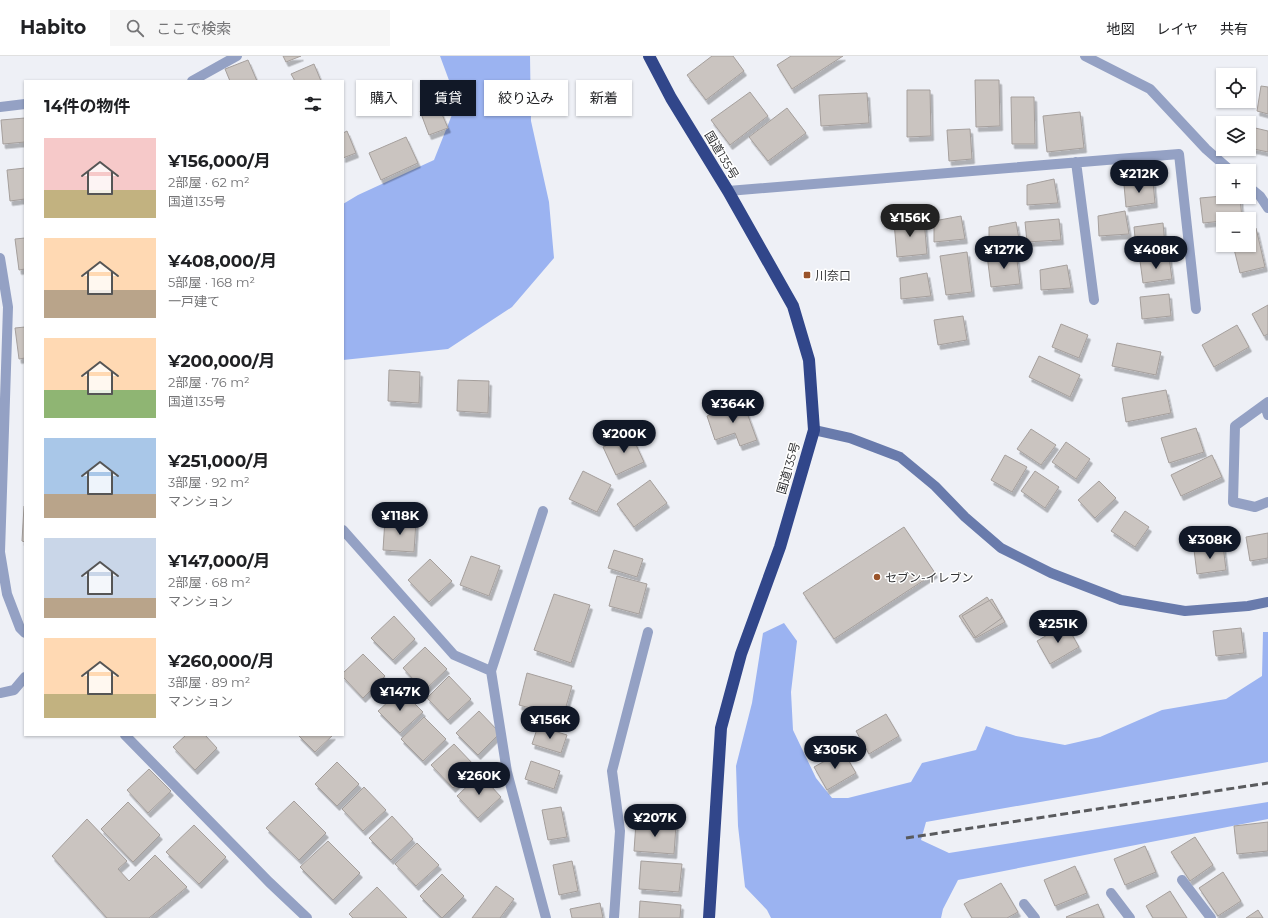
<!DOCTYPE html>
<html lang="ja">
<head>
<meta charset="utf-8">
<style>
  :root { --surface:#fff; --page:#f6f6f6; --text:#202124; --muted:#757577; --line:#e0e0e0; --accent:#111827 }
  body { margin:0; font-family:Montserrat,"Noto Sans JP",sans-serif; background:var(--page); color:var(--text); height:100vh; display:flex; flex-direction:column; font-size:15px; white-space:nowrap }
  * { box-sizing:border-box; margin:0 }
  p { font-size:13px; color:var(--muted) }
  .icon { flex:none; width:22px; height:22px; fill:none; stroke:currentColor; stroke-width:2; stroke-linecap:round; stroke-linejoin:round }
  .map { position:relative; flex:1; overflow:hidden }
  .panel { position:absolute; left:24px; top:24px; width:320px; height:656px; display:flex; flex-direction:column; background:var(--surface); border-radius:0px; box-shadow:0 1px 3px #0004 }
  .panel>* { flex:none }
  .banner { position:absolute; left:356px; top:24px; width:380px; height:36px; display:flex; gap:8px }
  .buttons { position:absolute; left:1216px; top:12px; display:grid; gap:8px }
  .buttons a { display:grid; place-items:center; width:40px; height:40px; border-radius:0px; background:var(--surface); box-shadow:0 1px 3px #0004; font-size:20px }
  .price { position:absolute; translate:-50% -34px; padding:0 9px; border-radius:14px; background:var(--accent); color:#fff; font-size:13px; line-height:26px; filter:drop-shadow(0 1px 2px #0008) }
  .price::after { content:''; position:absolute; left:50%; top:24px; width:12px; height:9px; margin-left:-6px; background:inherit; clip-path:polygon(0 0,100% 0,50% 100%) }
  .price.active { background:#222; color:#fff }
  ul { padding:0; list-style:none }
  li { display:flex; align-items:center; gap:12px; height:100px; padding:0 20px }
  li span { display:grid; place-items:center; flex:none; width:112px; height:80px; border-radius:0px; color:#555 }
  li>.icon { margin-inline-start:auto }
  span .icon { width:48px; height:48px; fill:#fffc; stroke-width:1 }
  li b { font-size:17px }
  h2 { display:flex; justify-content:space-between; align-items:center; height:48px; padding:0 20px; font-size:17px }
  .chip { padding:0 14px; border-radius:0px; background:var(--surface); box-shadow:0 1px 3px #0004; font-size:14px; line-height:36px }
  .chip.active { background:var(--accent); color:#fff }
  header { display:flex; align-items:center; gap:24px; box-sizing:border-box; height:56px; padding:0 20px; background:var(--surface); border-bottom:1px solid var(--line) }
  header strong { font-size:19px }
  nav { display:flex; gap:22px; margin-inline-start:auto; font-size:14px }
  .search { width:280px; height:36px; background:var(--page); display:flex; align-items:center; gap:10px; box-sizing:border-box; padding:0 14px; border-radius:0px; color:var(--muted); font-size:15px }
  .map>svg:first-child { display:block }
  .forest { fill:#9bb3f1 }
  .building { fill:#cac4c0; stroke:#a59f9c; filter:url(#shadow) }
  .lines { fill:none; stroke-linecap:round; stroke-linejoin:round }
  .lane { stroke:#94a1c4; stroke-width:10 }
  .street { stroke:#94a1c4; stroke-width:10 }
  .secondary { stroke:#697bac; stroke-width:10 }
  .highway { stroke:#31468a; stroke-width:12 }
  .rail { stroke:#595a5d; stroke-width:3; stroke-dasharray:8 4; stroke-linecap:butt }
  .poi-dot { fill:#9a542a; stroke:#fff; stroke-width:1.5 }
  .labels { text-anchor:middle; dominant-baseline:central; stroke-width:3; stroke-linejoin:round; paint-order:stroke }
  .street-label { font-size:12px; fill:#323335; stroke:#fff }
  .poi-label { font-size:12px; fill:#323335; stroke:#fff; text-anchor:start }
</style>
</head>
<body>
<header>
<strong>Habito</strong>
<div class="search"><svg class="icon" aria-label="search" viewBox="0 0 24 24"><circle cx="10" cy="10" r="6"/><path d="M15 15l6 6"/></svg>ここで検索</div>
<nav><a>地図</a><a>レイヤ</a><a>共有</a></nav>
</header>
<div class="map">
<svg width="1268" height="862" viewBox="0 0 1268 862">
  <defs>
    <filter id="shadow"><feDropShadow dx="2.5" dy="4.5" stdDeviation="0" flood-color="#0004"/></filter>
  </defs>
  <rect width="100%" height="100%" fill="#eef0f6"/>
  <path class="forest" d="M440,0H530L531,65L549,146L554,202L512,251L448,293L343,304V148L358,139L434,104L457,46Z
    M784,567L797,585L791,636L793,674L816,722L832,742H848L911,726L922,707L976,694L986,670L1016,680L1065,689L1100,681L1162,654L1226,643L1262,620L1263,576H1268V706L926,766L921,784L949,797L1268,746V763L958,824L943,853L941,862H771L767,854L745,831L738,770L736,710L752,647L763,577Z"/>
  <path class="building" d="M283,0H301L286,6Z
    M712,0H733L744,15L706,44L687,19Z
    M791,0H843L792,33L777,9Z
    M248,4L257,25H230L225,13Z
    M314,8L321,25H295L291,18Z
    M975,24H999L1000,70L976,71Z
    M1261,30L1268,31V58L1257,55Z
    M907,34H930L931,80L907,81Z
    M750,36L768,60L730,89L711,64Z
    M867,37L869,67L821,70L819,39Z
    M1011,41H1034L1035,88H1012Z
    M438,49L448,72L429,79L420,55Z
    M787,52L806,77L768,105L749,81Z
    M1080,56L1084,92L1047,96L1043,60Z
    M25,62V86L3,88L1,64Z
    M1251,71L1268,75V96L1249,92V82Z
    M970,73L972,103L949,105L947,74Z
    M347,75L356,97L343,102V77Z
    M406,81L418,107L381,124L369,97Z
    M25,112V143L10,145L7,114Z
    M1054,123L1058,147L1027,149V129Z
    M1153,126L1155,147L1126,151L1124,129Z
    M1223,140V141H1240L1242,163H1223V165L1203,167L1200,142Z
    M1125,155L1129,178L1099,180L1098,160Z
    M961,160L965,183L934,186V165Z
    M924,163L927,198L897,201L894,166Z
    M1059,163L1061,184L1027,186L1025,166Z
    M1016,166L1020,189L989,191V171Z
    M1163,167L1165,189L1136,192L1134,171Z
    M1256,172L1265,211L1240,217L1233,189H1249V174Z
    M25,182V213L19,214L15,183Z
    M967,196L972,236L946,239L940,200Z
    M1016,196L1020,228L991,231L987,199Z
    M1169,201L1172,223L1143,227L1140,205Z
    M1067,209L1071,232L1041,234L1040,214Z
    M927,217L931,240L901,243L900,222Z
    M1169,238L1171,260L1142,263L1140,241Z
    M1268,249V278L1264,280L1252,258Z
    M963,260L967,284L938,289L934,264Z
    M1061,268L1088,279L1079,302L1052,291Z
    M1237,269L1249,291L1214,311L1202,289Z
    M25,271V302L19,303L15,272Z
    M1117,287L1161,296L1156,319L1112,310Z
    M1039,300L1080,319L1070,341L1029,321Z
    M389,314L420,316L419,347L388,345Z
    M458,324L489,325L488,357L457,355Z
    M1166,334L1171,357L1126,366L1122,342Z
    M743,346L757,384L740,390L735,377L715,384L707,360Z
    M1196,372L1204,396L1169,407L1161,382Z
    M1031,373L1056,389L1041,409L1017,393Z
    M631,378L644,406L616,419L603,391Z
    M1066,386L1090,403L1076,423L1052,406Z
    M1005,399L1027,411L1012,436L991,424Z
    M1212,399L1222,421L1181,440L1171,419Z
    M583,415L611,429L597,456L569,443Z
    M1035,415L1059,431L1045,452L1021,435Z
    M650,424L667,447L634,471L617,448Z
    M1099,425L1116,442L1095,462L1078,444Z
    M24,450H25V486L22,485Z
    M1125,455L1149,471L1135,491L1111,475Z
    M385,463L416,465L414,496L383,494Z
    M904,471L935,517L834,583L803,537Z
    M1268,477V502L1250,505L1246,481Z
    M1223,489L1226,514L1197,518L1194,494Z
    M614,494L643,503L637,521L608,512Z
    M471,500L500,510L489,540L460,529Z
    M430,503L452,525L429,546L408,524Z
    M617,520L647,528L639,558L609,550Z
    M554,538L590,549L571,607L534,594Z
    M987,541L1002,562L974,582L959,560Z
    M992,543L1005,566L976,582L962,560Z
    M394,560L415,583L393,604L371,582Z
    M1066,568L1079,591L1050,608L1037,585Z
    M1241,572L1244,597L1216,600L1213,575Z
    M425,591L447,613L424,635L403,612Z
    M363,598L385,620L363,642L343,621V617Z
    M527,617L572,630L563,661L519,649Z
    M449,620L471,643L448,664L427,642Z
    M401,634L423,656L400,677L378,655Z
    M479,655L500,677L478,699L456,677Z
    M886,658L899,680L869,698L856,675Z
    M424,661L446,683L423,705L401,683Z
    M538,670L567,679L561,697L532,688Z
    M186,679H205L217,692L195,714L173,691Z
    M298,679H333L315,696Z
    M454,688L475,710L453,732L431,709Z
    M843,695L856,717L827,734L814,711Z
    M531,705L560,715L554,733L525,723Z
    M337,706L359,728L337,750L315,728Z
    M149,713L171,735L148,757L127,734Z
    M480,718L501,741L478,762L457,740Z
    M364,731L386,754L363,775L342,753Z
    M294,745L326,777L299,804L266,772Z
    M128,746L160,779L133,806L101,773Z
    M561,751L567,781L548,784L542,754Z
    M392,760L413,783L391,804L369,782Z
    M87,763L127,805L118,813L129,825L155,799L187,831L149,862H107L52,800Z
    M636,766L676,769L674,798L634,795Z
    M1268,766V795L1237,798L1234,770Z
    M194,769L226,801L199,828L166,796Z
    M1195,781L1213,809L1190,825L1171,796Z
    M328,785L360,817L333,844L300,811Z
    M417,787L439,809L416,830L395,808Z
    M1145,790L1156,816L1125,829L1114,803Z
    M572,805L578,835L559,839L553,809Z
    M641,805L682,808L679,836L639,833Z
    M1075,810L1087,837L1055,850L1044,824Z
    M1223,816L1241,845L1218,860L1199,832Z
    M442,818L464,840L442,862L420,840Z
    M1001,827L1018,856L1007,862H972L964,848Z
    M496,830L514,843L500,862H472Z
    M377,831L407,862H353L349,858Z
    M1170,835L1187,862H1153L1146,850Z
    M640,845L681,849L680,862H639Z
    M600,847L603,862H572L570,853Z
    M1098,848L1104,862H1067L1066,861Z
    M1258,854L1263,862H1246Z"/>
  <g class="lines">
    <path class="lane" d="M543,455L491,615L507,716L546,862
      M343,474L454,599L491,615
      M614,862L620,775L612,715L648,576"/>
    <path class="street" d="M1085,0L1150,33L1206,93L1231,115
      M192,25L237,0
      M0,51L25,48
      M1076,106L1094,244
      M1249,131L1260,140L1268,152
      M728,135L1179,98L1196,253
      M0,202L8,251L0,496L7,538L20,572L25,577
      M1268,346L1235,370L1233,446L1255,451L1268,446
      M1265,349L1268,359
      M0,637L14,634L25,621
      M125,679L269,826L307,862
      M1182,824L1211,862
      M1111,837L1130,862
      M1024,848L1035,862"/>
    <path class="secondary" d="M814,374L850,382L900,401L935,430L965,461L1001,492L1051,517L1121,544L1185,555L1248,550L1268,546"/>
    <path class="highway" d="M649,0L671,42L728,135L793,250L809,304L814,374L780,491L741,598L721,672L709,862"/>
    <path class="rail" d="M906,782L1268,727"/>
  </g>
  <g class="poi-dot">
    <rect x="803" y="215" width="8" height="8" rx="2"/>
    <circle cx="877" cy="521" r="4"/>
  </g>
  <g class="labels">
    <g class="street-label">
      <text transform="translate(722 99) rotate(59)">国道135号</text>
      <text transform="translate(788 412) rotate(-74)">国道135号</text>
    </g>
    <g class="poi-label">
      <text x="815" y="219">川奈口</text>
      <text x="885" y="521">セブン-イレブン</text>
    </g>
  </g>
</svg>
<div class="buttons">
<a><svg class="icon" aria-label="locate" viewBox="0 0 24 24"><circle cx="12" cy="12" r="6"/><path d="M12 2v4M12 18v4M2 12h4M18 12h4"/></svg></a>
<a><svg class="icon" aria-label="layers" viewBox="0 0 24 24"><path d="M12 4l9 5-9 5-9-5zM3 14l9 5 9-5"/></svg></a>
<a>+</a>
<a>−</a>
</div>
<b class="price" style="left:1139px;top:138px">¥212K</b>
<b class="price active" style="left:910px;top:182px">¥156K</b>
<b class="price" style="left:1004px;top:214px">¥127K</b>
<b class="price" style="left:1156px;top:214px">¥408K</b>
<b class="price" style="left:733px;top:368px">¥364K</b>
<b class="price" style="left:624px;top:398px">¥200K</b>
<b class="price" style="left:400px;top:480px">¥118K</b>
<b class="price" style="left:1210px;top:504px">¥308K</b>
<b class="price" style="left:1058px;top:588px">¥251K</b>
<b class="price" style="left:400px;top:656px">¥147K</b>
<b class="price" style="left:550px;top:684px">¥156K</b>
<b class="price" style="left:835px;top:714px">¥305K</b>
<b class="price" style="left:479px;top:740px">¥260K</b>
<b class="price" style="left:655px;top:782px">¥207K</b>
<div class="banner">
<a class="chip">購入</a>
<a class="chip active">賃貸</a>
<a class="chip">絞り込み</a>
<a class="chip">新着</a>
</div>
<section class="panel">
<h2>14件の物件<svg class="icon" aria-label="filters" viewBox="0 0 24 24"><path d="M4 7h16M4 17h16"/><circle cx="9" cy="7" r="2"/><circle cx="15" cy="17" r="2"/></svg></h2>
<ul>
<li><span style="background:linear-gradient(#f6c9c9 65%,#c2b280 0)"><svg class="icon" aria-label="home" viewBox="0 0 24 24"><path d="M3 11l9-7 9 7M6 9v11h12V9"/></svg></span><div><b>¥156,000/月</b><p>2部屋 · 62 m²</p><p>国道135号</p></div></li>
<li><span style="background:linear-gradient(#ffd9b3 65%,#b9a48a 0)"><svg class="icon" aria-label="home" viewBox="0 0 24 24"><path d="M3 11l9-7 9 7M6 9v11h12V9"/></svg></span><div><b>¥408,000/月</b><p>5部屋 · 168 m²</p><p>一戸建て</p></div></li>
<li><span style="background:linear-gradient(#ffd9b3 65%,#8fb573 0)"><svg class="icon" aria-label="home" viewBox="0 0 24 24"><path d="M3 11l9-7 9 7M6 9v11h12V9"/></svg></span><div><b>¥200,000/月</b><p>2部屋 · 76 m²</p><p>国道135号</p></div></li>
<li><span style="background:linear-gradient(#a9c7e8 70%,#b9a48a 0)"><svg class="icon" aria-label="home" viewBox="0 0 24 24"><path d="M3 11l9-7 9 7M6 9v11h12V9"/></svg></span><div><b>¥251,000/月</b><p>3部屋 · 92 m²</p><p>マンション</p></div></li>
<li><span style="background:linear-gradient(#c9d6e8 75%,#b9a48a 0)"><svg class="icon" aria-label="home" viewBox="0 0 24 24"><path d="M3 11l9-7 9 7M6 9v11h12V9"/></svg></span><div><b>¥147,000/月</b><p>2部屋 · 68 m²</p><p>マンション</p></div></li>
<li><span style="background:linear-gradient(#ffd9b3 70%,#c2b280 0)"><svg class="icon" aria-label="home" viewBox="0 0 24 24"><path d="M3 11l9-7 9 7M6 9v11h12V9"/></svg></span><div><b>¥260,000/月</b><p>3部屋 · 89 m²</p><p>マンション</p></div></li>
</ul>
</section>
</div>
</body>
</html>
